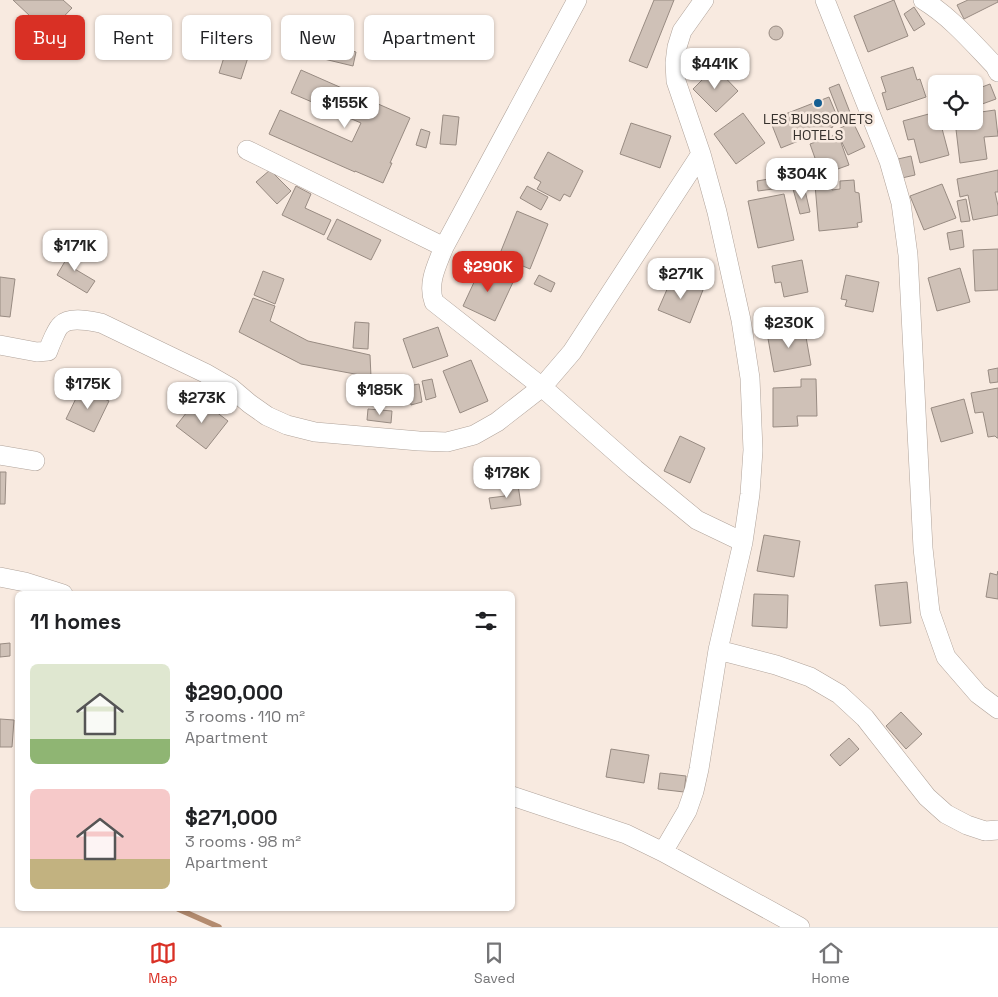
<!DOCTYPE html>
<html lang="en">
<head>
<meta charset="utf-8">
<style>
  :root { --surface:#fff; --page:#f6f6f6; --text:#202124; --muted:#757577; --line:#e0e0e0; --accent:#d93025 }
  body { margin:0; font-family:"Space Grotesk",sans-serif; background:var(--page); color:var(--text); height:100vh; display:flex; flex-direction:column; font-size:19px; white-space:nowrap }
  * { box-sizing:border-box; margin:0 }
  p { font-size:16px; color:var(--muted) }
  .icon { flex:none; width:28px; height:28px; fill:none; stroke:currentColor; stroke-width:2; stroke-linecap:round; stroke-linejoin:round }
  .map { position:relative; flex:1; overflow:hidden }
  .panel { position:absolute; left:15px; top:591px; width:500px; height:320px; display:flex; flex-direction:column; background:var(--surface); border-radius:8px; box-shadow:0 1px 4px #0004 }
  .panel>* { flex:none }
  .banner { position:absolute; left:15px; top:15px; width:500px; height:45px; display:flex; gap:10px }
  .controls { position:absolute; left:928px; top:75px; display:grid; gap:10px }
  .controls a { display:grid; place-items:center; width:55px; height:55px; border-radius:8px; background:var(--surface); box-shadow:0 1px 4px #0004; font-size:25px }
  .price { position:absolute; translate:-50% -42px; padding:0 11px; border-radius:10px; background:#fff; color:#222; font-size:16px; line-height:32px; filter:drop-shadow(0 1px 2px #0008) }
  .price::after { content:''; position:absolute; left:50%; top:30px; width:15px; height:11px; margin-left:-8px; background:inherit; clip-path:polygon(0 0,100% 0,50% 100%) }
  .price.active { background:var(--accent); color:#fff }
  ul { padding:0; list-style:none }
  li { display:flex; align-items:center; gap:15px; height:125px; padding:0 15px }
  li span { display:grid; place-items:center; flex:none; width:140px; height:100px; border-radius:8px; color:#555 }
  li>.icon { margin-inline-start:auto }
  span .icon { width:60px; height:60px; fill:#fffc; stroke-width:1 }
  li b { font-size:21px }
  h2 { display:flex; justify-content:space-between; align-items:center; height:60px; padding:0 15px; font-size:21px }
  .chip { padding:0 18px; border-radius:8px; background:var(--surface); box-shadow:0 1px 4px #0004; font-size:18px; line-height:45px }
  .chip.active { background:var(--accent); color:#fff }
  .menu { display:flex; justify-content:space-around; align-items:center; height:70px; border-top:1px solid var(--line); background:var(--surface); font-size:14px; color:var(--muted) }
  .menu a { display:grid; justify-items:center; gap:2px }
  .menu .active { color:var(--accent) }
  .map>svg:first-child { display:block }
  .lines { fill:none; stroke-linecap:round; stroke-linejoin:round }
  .stream { stroke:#b38b6f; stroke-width:5.5 }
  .building { fill:#cfc1b7; stroke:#988b82 }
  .minor-casing { stroke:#b0a39a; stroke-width:20 }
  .minor { stroke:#fff; stroke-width:19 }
  .poi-dot { fill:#145e92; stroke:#f8eae0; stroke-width:2 }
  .labels { text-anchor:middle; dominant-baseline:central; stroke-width:5; stroke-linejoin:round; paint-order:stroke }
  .poi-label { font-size:14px; fill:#36312d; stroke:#f8eae0 }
</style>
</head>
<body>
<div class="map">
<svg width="998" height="927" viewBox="0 0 998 927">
  <rect width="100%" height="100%" fill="#f8eae0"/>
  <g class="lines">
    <path class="stream" d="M178,909L219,927"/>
  </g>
  <path class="building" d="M13,0H63L72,8L48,33Z
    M654,0H674L647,68L629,61Z
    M894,0L908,36L868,52L854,16Z
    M968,0H998V2L964,19L957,5Z
    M914,7L925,24L914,31L904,14Z
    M769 33a7 7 0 1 1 14 0a7 7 0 1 1-14 0Z
    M232,32L254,39L241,79L219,73Z
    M327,44L356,52L353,66L324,59Z
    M715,67L738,91L716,112L693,89Z
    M913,67L917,80L920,79L926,97L887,110L882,93L886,92L881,77Z
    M301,70L410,118L390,163H392L383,183L355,171V172L269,134L280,110L352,142L361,123L291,93Z
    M839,84L851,115L841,119L829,88Z
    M990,84L996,99L974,107V90Z
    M829,97L839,121L832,124L833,127L781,148L770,120Z
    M995,110L998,136L984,137L987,159L960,163L955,121H974V113Z
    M936,112V121H940L949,155L920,163L914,139L908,140L903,121Z
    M743,113L765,143L736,164L714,134Z
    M443,115L459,117L456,145L440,144Z
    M853,122L865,147L848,155L836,130Z
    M631,123L671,136L660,168L620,154Z
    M421,129L430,132L426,148L416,145Z
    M838,134L849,165L821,175L810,144Z
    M548,152L583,171L570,197L564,194L560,201L537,189L541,182L534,178Z
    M911,156L915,175L902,178L898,159Z
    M270,170L291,191L277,204L256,182Z
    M998,170V192H995L998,206V215L973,220L968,195L960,197L957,179Z
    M786,176L788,187L758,191L757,181Z
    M854,180L855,192L859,193L862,222L857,223L858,227L819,231L815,185L831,183L832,190L840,189V181Z
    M942,184L956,218L924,230L910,196Z
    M296,186L311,194L305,208L331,220L324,235L282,215Z
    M527,186L548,197L541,210L520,198Z
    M804,186L810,212L800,214L793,189Z
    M784,194L794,240L758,248L748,201Z
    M966,199L970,221L961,222L957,201Z
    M517,211L548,224L530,269L499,256Z
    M337,219L381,240L371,260L327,239Z
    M962,230L964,247L950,250L947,233Z
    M74,246L84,251L73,268L95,281L87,293L57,275Z
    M998,249V290L975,291L973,250Z
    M802,260L808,292L784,297L781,282L775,283L772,266Z
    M482,265L514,280L495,321L463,306Z
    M960,268L970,302L937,311L928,278Z
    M263,271L284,279L275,304L254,295Z
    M539,275L555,283L551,292L534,284Z
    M846,275L879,282L873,312L845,306L847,300L841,299Z
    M0,277L15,279L10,317L0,316Z
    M672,278L703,290L690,323L658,310Z
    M253,298L275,306L270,321L308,341L370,355L371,377L301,364L239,332Z
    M355,322L369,323L368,349L353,348Z
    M804,326L811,365L774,372L767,333Z
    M438,327L448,356L413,368L403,339Z
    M471,360L488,401L460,413L443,371Z
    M998,368V382L990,383L988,370Z
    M432,379L436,397L426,400L422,381Z
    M801,379H816L817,416H797L798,426L773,427V388L801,387Z
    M419,384L422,402L411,405L408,386Z
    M81,388L109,401L94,432L66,419Z
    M998,388V438H997L995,436L988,437L983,412L975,413L971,393Z
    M198,398L228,421L206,449L176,426Z
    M964,399L973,433L941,442L931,408Z
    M368,409L392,411L391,423L367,420Z
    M680,436L705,448L690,483L664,471Z
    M0,472H6L5,504H0Z
    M518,485L521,505L491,509L489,498L505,496L503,488Z
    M764,535L800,541L794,577L757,571Z
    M998,571V599L986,597L990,573L997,575Z
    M907,582L911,623L880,626L875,585Z
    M754,594L788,595L787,628L752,626Z
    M10,643V656L0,657V644Z
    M901,712L922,734L906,749L886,726Z
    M0,719L14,720L12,747H0Z
    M849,738L859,749L840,766L830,755Z
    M611,749L649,755L644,783L606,777Z
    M660,773L686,776L684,792L658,789Z"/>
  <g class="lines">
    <defs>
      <path id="minor" d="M704,0L682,31L677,47L675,63L676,81L701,154L717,212L741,320L750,378L753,450L750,494L743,542
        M825,0L889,161L901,203L908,255L923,548L930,612L946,657L978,694L998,709
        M923,0C951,17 973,43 995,66L998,72
        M247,150L444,247L577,0
        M444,247C437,265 427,283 434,302L542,387L635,469L697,520L743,542L718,650L699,769L694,791L687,811L663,852
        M0,345L37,352L48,351C50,345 57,328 61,325C70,316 90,321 101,323L205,373L231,388L250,404L267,416L287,425L315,432L419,441L447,442L474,435L497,422L542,387L572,352L701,154
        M0,455L35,461
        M0,577L25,582L63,594
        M718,650L776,665L810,677L839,694L865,718L927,797L946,814L967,825L985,831L998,830
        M512,796L626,834L663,852L800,927"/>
    </defs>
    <use href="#minor" class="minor-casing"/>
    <use href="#minor" class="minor"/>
  </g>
  <circle class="poi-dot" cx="818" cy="103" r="5"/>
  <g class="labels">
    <g class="poi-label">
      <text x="818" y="119">LES BUISSONETS<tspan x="818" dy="16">HOTELS</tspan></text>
    </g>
  </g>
</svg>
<div class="controls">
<a><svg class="icon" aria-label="locate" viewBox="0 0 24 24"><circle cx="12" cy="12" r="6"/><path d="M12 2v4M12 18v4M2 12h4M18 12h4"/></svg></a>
</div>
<b class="price" style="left:715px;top:90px">$441K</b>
<b class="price" style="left:345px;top:129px">$155K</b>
<b class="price" style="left:802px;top:200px">$304K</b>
<b class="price" style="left:75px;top:272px">$171K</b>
<b class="price active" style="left:488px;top:293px">$290K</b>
<b class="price" style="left:681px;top:300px">$271K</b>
<b class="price" style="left:789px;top:349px">$230K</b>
<b class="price" style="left:88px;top:410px">$175K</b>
<b class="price" style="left:380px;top:416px">$185K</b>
<b class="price" style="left:202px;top:424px">$273K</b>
<b class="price" style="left:507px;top:499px">$178K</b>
<div class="banner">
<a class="chip active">Buy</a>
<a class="chip">Rent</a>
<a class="chip">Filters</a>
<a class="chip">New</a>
<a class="chip">Apartment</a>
</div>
<section class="panel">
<h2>11 homes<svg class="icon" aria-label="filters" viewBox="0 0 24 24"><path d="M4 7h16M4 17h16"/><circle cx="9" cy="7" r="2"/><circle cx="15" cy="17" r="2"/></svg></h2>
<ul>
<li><span style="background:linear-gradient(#dfe7d0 75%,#8fb573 0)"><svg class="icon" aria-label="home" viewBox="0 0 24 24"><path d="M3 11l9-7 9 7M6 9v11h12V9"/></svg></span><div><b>$290,000</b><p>3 rooms · 110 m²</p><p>Apartment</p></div></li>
<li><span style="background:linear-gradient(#f6c9c9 70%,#c2b280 0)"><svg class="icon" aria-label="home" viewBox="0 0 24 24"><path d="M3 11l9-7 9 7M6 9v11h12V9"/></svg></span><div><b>$271,000</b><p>3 rooms · 98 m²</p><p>Apartment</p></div></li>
</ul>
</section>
</div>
<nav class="menu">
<a class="active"><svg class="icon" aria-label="map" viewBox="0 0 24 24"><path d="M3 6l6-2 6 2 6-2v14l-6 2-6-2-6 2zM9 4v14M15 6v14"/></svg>Map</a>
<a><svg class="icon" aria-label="saved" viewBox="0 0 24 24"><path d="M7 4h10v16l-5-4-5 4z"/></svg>Saved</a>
<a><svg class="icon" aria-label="home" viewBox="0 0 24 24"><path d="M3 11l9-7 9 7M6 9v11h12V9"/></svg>Home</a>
</nav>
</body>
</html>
